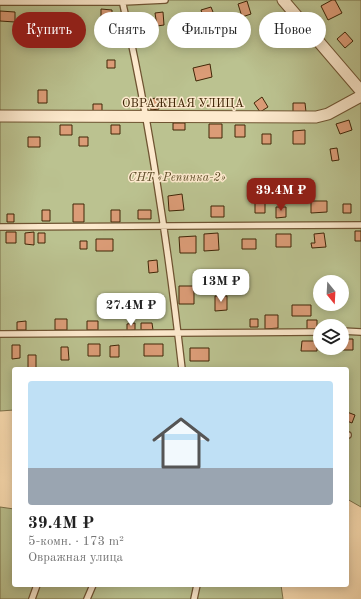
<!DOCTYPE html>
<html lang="ru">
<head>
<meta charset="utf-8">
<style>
  :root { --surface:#fff; --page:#f6f6f6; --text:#222; --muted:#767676; --line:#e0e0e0; --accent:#8f2418 }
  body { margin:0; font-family:"Old Standard TT",serif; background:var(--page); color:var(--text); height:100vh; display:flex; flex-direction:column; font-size:15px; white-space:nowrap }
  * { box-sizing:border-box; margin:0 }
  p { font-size:13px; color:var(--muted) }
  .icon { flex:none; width:22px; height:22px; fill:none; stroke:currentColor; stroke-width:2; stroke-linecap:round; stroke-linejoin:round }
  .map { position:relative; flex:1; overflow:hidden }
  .panel { position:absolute; left:12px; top:367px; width:337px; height:220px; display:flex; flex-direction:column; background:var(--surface); border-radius:4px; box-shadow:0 2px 10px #0003 }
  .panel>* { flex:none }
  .banner { position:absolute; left:12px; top:12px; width:337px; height:36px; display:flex; gap:8px }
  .needle { width:26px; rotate:162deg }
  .buttons { position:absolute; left:313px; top:275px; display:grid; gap:8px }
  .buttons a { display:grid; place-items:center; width:36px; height:36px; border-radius:50%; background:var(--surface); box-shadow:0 2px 10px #0003; font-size:20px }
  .price { position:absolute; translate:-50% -34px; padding:0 9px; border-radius:8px; background:#fff; color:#222; font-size:13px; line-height:26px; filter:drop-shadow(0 1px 2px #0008) }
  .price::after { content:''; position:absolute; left:50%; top:24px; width:12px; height:9px; margin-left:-6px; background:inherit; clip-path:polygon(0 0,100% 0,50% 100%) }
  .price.selected { background:var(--accent); color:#fff }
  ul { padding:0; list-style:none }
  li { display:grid; align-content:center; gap:8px; height:212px; padding:0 16px }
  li+li { border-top:1px solid var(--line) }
  li span { display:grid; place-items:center; height:124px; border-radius:4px; color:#555 }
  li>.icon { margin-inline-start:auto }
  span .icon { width:72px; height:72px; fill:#fffc; stroke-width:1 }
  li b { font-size:17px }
  .chip { padding:0 14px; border-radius:18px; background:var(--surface); box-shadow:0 2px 10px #0003; font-size:14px; line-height:36px }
  .chip.selected { background:var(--accent); color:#fff }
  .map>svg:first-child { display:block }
  .green { fill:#bbc290; stroke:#7e744c; fill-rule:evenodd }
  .building { fill:#db9c77; stroke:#402607 }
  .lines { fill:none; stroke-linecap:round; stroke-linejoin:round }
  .lane-casing { stroke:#6f5432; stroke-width:8 }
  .street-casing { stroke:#6f5432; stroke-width:13 }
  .lane { stroke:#fdeace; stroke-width:5.5 }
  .street { stroke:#fdeace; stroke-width:11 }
  .labels { text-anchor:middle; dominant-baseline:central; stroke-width:3; stroke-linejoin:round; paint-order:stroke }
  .street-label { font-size:12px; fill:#402607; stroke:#fdeace }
  .park-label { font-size:12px; font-style:italic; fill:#5f4d29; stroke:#fdeace }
</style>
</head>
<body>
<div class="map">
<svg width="361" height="599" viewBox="0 0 361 599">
  <rect width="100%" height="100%" fill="#fcdfb4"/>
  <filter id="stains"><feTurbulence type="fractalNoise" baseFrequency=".005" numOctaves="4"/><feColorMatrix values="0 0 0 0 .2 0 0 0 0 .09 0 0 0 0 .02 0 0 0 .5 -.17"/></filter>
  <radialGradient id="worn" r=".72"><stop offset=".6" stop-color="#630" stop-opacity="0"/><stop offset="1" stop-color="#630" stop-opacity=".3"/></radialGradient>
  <path class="green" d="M0,0H361V507L347,499V369H14V410L0,411ZM320,282H342V304H320ZM320,326H342V348H320Z
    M0,507L14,509V585H281L283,599H0Z"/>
  <path class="building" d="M332,0H335L342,13L328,20L321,6Z
    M247,1L251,14L242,17L238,4Z
    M211,7L215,17L205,21L201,10Z
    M101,9L112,10V25H101Z
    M0,11L15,12V22L0,21Z
    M163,12L164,25L157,26L155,13Z
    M198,14L200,26L189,28L187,16Z
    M345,32L353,41L345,48L337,39Z
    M107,60H115V68H107Z
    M210,64L212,77L196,81L193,68Z
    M38,90H47V103H38Z
    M262,97L268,107L260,112L254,103Z
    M157,98L159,109L151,110L149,99Z
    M293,103H305L306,112H293Z
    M93,104H102V116H93Z
    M349,120L352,130L340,134L336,124Z
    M173,123H185V130H173Z
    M209,124H222V138H209Z
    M60,125H72V135H60Z
    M111,125H120V134H111Z
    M235,125H245V137H235Z
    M305,130V144H293V131Z
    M262,134H271V144H262Z
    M28,137H40V147H28Z
    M79,137H88V146H79Z
    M337,148L339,160L332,161L330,149Z
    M182,194L184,210L169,211L168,196Z
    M311,201H327V212L311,213Z
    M255,203H265V213H255Z
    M73,204H84V222H73Z
    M343,204H351V213H343Z
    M211,206H224V217H211Z
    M276,207H286V217L276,218Z
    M42,210H50V221H42Z
    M111,210H120V222H111Z
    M138,210H151V219H138Z
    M7,214H14V222H7Z
    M355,231H361V241H355Z
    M6,232H16V243H6Z
    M34,232V245L25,244V233Z
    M38,233H45V243H38Z
    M218,233L219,250L204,251V234Z
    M324,233L326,247L312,248L311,243H315L314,234Z
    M276,234H291V247H276Z
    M196,236V253H180L179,237Z
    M96,239H113V251H96Z
    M242,239H256V249H242Z
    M80,241H87V249H80Z
    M157,260L158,272L149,273L148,261Z
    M179,286H194V304H179Z
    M215,296H227V310L215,311Z
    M292,305H311V316H292Z
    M265,315H278V328L265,329Z
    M55,319H67V330H55Z
    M250,319H258V327H250Z
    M307,320H317V330H307Z
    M26,321V330H17V322Z
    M87,321H98V330H87Z
    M135,323V330L127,331V324Z
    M141,323H152L153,330H141Z
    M342,339H353V350H336V348H342Z
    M302,341H317V351H301Z
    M88,344H100V356H88Z
    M144,344H163V356H144Z
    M12,345H20V358L12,359Z
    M119,345V357H110V346Z
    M61,347H68L69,360H61Z
    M190,348H209V361H190Z
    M28,355H36V368L28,369Z
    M347,412L355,415L352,423L347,421Z"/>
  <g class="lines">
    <defs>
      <path id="lane" d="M122,0C150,122 168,245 182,369
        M0,2H123L165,0
        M0,227L361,225
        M342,331L361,332
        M0,334L320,332
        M347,435H348
        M32,599L37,585
        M87,599L93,585
        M194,599L197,585"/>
      <path id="street" d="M283,0L361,91
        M0,116L316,117L328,114L361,96"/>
    </defs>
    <use href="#lane" class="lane-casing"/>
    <use href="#street" class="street-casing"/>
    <use href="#lane" class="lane"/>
    <use href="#street" class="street"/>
  </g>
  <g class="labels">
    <g class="street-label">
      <text x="183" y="104">ОВРАЖНАЯ УЛИЦА</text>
    </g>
    <g class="park-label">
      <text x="177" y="178">СНТ «Репинка-2»</text>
    </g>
  </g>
  <rect width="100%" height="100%" filter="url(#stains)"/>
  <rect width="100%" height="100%" fill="url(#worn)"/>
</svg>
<div class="buttons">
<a><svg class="needle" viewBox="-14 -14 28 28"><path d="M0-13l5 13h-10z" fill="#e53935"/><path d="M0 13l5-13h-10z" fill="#767676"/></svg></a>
<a><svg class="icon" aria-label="layers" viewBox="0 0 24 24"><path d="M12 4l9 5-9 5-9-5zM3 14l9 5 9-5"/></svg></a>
</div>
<b class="price selected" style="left:281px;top:212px">39.4M ₽</b>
<b class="price" style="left:221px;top:303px">13M ₽</b>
<b class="price" style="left:131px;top:327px">27.4M ₽</b>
<div class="banner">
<a class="chip selected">Купить</a>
<a class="chip">Снять</a>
<a class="chip">Фильтры</a>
<a class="chip">Новое</a>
</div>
<section class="panel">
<ul>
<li><span style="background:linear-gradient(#bfe0f5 70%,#9aa5b1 0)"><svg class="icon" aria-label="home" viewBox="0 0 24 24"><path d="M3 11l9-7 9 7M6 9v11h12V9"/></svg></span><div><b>39.4M ₽</b><p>5-комн. · 173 m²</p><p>Овражная улица</p></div></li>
</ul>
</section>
</div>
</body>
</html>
